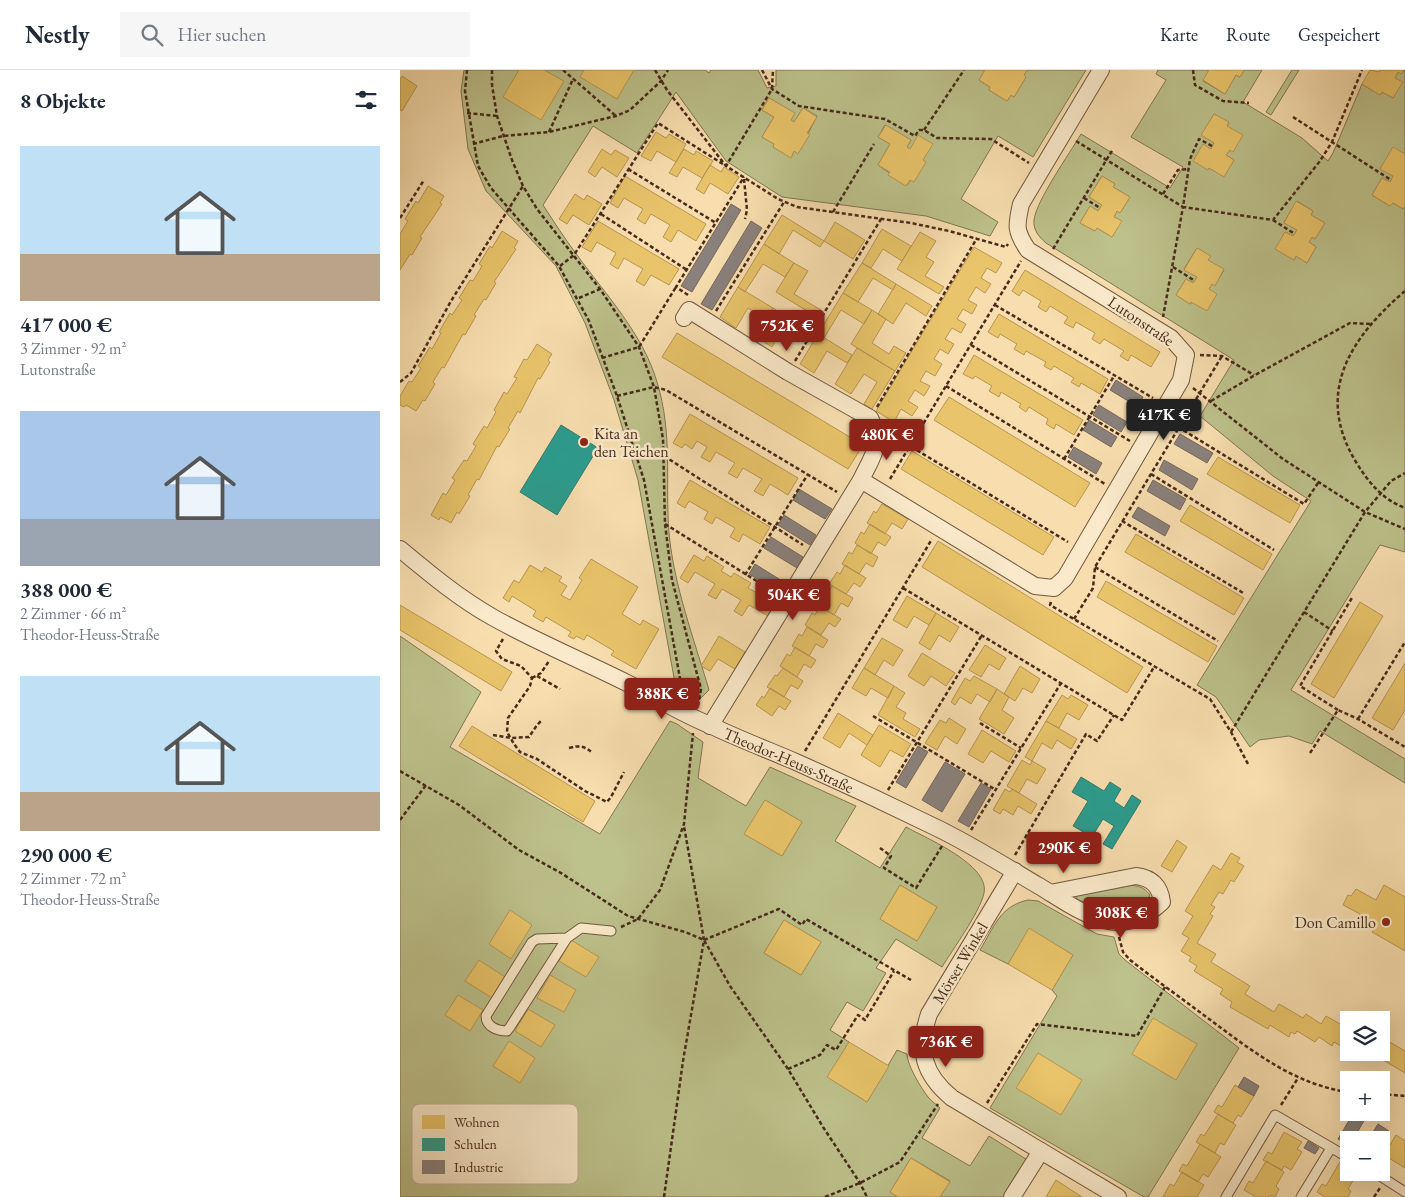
<!DOCTYPE html>
<html lang="de">
<head>
<meta charset="utf-8">
<style>
  :root { --surface:#fff; --page:#f6f6f7; --text:#1f2937; --muted:#747a83; --line:#e0e1e3; --accent:#8f2418 }
  body { margin:0; font-family:"EB Garamond",serif; background:var(--page); color:var(--text); height:100vh; display:flex; flex-direction:column; font-size:19px; white-space:nowrap }
  * { box-sizing:border-box; margin:0 }
  p { font-size:16px; color:var(--muted) }
  .icon { flex:none; width:28px; height:28px; fill:none; stroke:currentColor; stroke-width:2; stroke-linecap:round; stroke-linejoin:round }
  .map { position:relative; flex:1; overflow:hidden }
  .panel { display:flex; flex-direction:column; background:var(--surface); width:400px }
  .panel>* { flex:none }
  .fabs { position:absolute; left:940px; top:941px; display:grid; gap:10px }
  .fabs a { display:grid; place-items:center; width:50px; height:50px; border-radius:0px; background:var(--surface); box-shadow:0 5px 20px #0002; font-size:25px }
  .price { position:absolute; translate:-50% -42px; padding:0 11px; border-radius:5px; background:var(--accent); color:#fff; font-size:16px; line-height:32px; filter:drop-shadow(0 1px 2px #0008) }
  .price::after { content:''; position:absolute; left:50%; top:30px; width:15px; height:11px; margin-left:-8px; background:inherit; clip-path:polygon(0 0,100% 0,50% 100%) }
  .price.current { background:#222; color:#fff }
  ul { padding:0; list-style:none }
  li { display:grid; align-content:center; gap:10px; height:265px; padding:0 20px }
  li span { display:grid; place-items:center; height:155px; border-radius:0px; color:#555 }
  li>.icon { margin-inline-start:auto }
  span .icon { width:90px; height:90px; fill:#fffc; stroke-width:1 }
  li b { font-size:21px }
  h2 { display:flex; justify-content:space-between; align-items:center; height:60px; padding:0 20px; font-size:21px }
  header { display:flex; align-items:center; gap:30px; box-sizing:border-box; height:70px; padding:0 25px; background:var(--surface); border-bottom:1px solid var(--line) }
  header strong { font-size:24px }
  nav { display:flex; gap:28px; margin-inline-start:auto; font-size:18px }
  .search { width:350px; height:45px; background:var(--page); display:flex; align-items:center; gap:12px; box-sizing:border-box; padding:0 18px; border-radius:0px; color:var(--muted); font-size:19px }
  main { display:flex; flex:1; min-height:0 }
  .map>svg:first-child { display:block }
  .green { fill:#bdc18b; stroke:#827652; fill-rule:evenodd }
  .homes { fill:#e9c46a; stroke:#b89652 }
  .schools { fill:#2a9d8f; stroke:#337a6c }
  .industry { fill:#8a817c; stroke:#76675e }
  .lines { fill:none; stroke-linecap:round; stroke-linejoin:round }
  .service-casing { stroke:#73573e; stroke-width:11 }
  .minor-casing { stroke:#73573e; stroke-width:18 }
  .path { stroke:#472a19; stroke-width:2.5; stroke-dasharray:4 2.5; stroke-linecap:butt }
  .service { stroke:#faeacb; stroke-width:9 }
  .minor { stroke:#faeacb; stroke-width:16 }
  .poi-dot { fill:#8f2418; stroke:#faeacb; stroke-width:2 }
  .labels { text-anchor:middle; dominant-baseline:central; stroke-width:5; stroke-linejoin:round; paint-order:stroke }
  .street-label { font-size:16px; fill:#472a19; stroke:#faeacb }
  .poi-label { font-size:16px; fill:#472a19; stroke:#faeacb; text-anchor:start }
  .key { fill:#faeacb; stroke:#c4b096; stroke-width:1 }
  .key-label { font-size:14px; fill:#472a19 }
</style>
</head>
<body>
<header>
<strong>Nestly</strong>
<div class="search"><svg class="icon" aria-label="search" viewBox="0 0 24 24"><circle cx="10" cy="10" r="6"/><path d="M15 15l6 6"/></svg>Hier suchen</div>
<nav><a>Karte</a><a>Route</a><a>Gespeichert</a></nav>
</header>
<main>
<section class="panel">
<h2>8 Objekte<svg class="icon" aria-label="filters" viewBox="0 0 24 24"><path d="M4 7h16M4 17h16"/><circle cx="9" cy="7" r="2"/><circle cx="15" cy="17" r="2"/></svg></h2>
<ul>
<li><span style="background:linear-gradient(#bfe0f5 70%,#b9a48a 0)"><svg class="icon" aria-label="home" viewBox="0 0 24 24"><path d="M3 11l9-7 9 7M6 9v11h12V9"/></svg></span><div><b>417 000 €</b><p>3 Zimmer · 92 m²</p><p>Lutonstraße</p></div></li>
<li><span style="background:linear-gradient(#a9c7e8 70%,#9aa5b1 0)"><svg class="icon" aria-label="home" viewBox="0 0 24 24"><path d="M3 11l9-7 9 7M6 9v11h12V9"/></svg></span><div><b>388 000 €</b><p>2 Zimmer · 66 m²</p><p>Theodor-Heuss-Straße</p></div></li>
<li><span style="background:linear-gradient(#bfe0f5 75%,#b9a48a 0)"><svg class="icon" aria-label="home" viewBox="0 0 24 24"><path d="M3 11l9-7 9 7M6 9v11h12V9"/></svg></span><div><b>290 000 €</b><p>2 Zimmer · 72 m²</p><p>Theodor-Heuss-Straße</p></div></li>
</ul>
</section>
<div class="map">
<svg width="1005" height="1127" viewBox="0 0 1005 1127">
  <rect width="100%" height="100%" fill="#f8deaf"/>
  <filter id="stains"><feTurbulence type="fractalNoise" baseFrequency=".004" numOctaves="4"/><feColorMatrix values="0 0 0 0 .2 0 0 0 0 .09 0 0 0 0 .02 0 0 0 .5 -.17"/></filter>
  <radialGradient id="worn" r=".72"><stop offset=".6" stop-color="#630" stop-opacity="0"/><stop offset="1" stop-color="#630" stop-opacity=".3"/></radialGradient>
  <path class="green" d="M64,0H305L309,3L311,0H358L367,18L376,16V0H585L579,10L590,17L589,20L607,31L611,25L614,27L626,7L624,5L627,0H686L633,87L598,66L561,129L598,152L590,166L526,146L382,127L326,91L276,22L237,83L193,56L143,135C154,152 165,169 177,185C206,225 243,264 257,312C273,364 265,411 269,463C274,516 294,569 309,620L296,633L277,624L238,410L214,330L185,253L156,196L86,121L68,79L61,21ZM369,28L394,43L391,50L394,52L403,38L417,46L398,83L394,81L391,87L373,77L374,74L362,67L374,47L362,40ZM485,55L511,70L507,77L523,90L507,115L478,95L490,74L478,67Z
    M758,0H809L803,11L825,24L836,5L840,7L844,0H862L843,32L902,68L928,91L933,83L962,14L980,25L982,22L993,28L1002,12L995,8L998,2L1001,4L1005,0V84L980,98L993,106L990,112L982,108L972,125L990,136L993,133L1003,139L1005,136V482L980,475L891,620L1005,689V713L920,661L912,674L889,666L859,670L850,677L816,627L797,615L911,431L873,406L800,346L834,290L646,173C639,167 633,160 634,150C636,131 670,83 681,64L770,118L783,97L731,67L766,10L756,4ZM814,44L829,53L827,56L830,80L826,85L834,90L824,106L809,98L808,100L811,79L814,73L802,65ZM702,106L715,114L713,117L730,127L720,143L717,141L714,147L721,151L712,167L697,158L695,161L680,153L690,136L698,141L702,135L689,127ZM897,131L913,141L911,145L925,153L915,169L912,167L909,172L916,177L907,193L896,186L894,190L876,179L885,162L893,166L897,160L884,152ZM797,178L810,186L808,190L824,200L815,215L812,214L809,219L790,234L776,225L786,209L793,213L797,207L784,199Z
    M892,0H899L871,45L866,42Z
    M0,566L81,622L50,677L200,764L270,651L277,654L303,672L298,708L346,736L370,697L456,736L435,771L480,798L506,757C526,768 590,795 584,823C580,842 553,879 542,897L496,869L476,898L486,903L463,941L447,932L430,960L449,972L428,1007L467,1032L497,980L507,984C507,995 521,1018 528,1027C531,1031 536,1034 540,1038L522,1068L570,1096L589,1066L629,1091L607,1127H540L550,1111L511,1088L490,1122L498,1127H0ZM365,730L402,752L382,786L345,764ZM500,815L537,837L517,871L480,849ZM384,850L421,872L401,905L364,883Z
    M729,815C739,816 744,817 750,825C747,832 744,837 737,840C715,849 696,840 676,828L677,825Z
    M628,830L638,831L697,864L714,867L719,884L725,890L839,978L748,1127H744L590,1038L657,926L652,920L673,885L629,859L608,894L580,880C594,857 600,836 628,830Z"/>
  <path class="homes" d="M119,0H144L164,11L141,50L103,27Z
    M184,0H234L217,29L180,7Z
    M585,0H627L624,5L626,7L614,27L611,25L607,31L589,20L590,17L579,10Z
    M809,0H844L840,7L836,5L825,24L803,10Z
    M970,0L979,2L980,0H1004L1001,4L998,2L995,8L1003,12L993,28L982,22L980,25L962,14Z
    M2,6L17,16L2,41L0,40V9Z
    M369,28L395,43L391,50L394,52L403,38L417,47L407,63L410,64L398,84L394,81L391,88L373,77L374,74L362,67L374,47L362,40Z
    M814,44L829,52L827,56L843,65L833,82L830,80L826,85L834,90L824,107L809,98L808,100L793,91L803,74L811,79L814,73L801,65Z
    M486,55L511,70L507,77L510,79L518,65L533,74L523,90L526,92L514,112L510,110L506,116L488,105L490,102L478,95L490,74L478,67Z
    M256,62L266,68L269,64L286,74L276,92L257,81L251,91L241,86Z
    M993,77L1005,84V136L1003,139L993,133L990,136L972,125L982,108L990,112L993,106L980,99Z
    M202,79L211,85L215,80L229,88L217,107L202,97L195,107L188,102Z
    M284,79L294,85L296,81L313,91L302,108L283,97L277,107L269,103Z
    M310,95L321,102L324,97L339,107L328,124L310,113L304,124L296,119Z
    M225,106L306,154L296,171L278,160L271,172L263,167L270,155L251,144L245,154L237,149L243,139L224,128L218,138L210,133Z
    M702,106L715,114L713,117L730,127L720,143L717,141L714,147L722,151L712,167L697,158L695,161L680,153L690,136L698,141L702,135L689,127Z
    M28,116L44,126L40,133L42,134L20,167L22,168L12,185L10,184L0,200V164L8,151L5,149L16,131L18,133Z
    M175,124L184,130L187,125L202,134L189,155L173,145L167,154L159,149Z
    M896,131L913,141L911,145L925,153L915,169L912,167L909,172L916,177L907,193L896,186L894,190L875,179L885,162L893,166L897,160L884,153Z
    M382,145L424,171L420,177L393,160L379,184L364,174Z
    M198,151L279,199L269,215L251,205L244,216L236,211L243,199L224,188L218,199L210,194L216,183L197,172L191,182L182,177Z
    M435,152L465,170L453,189L424,171Z
    M482,159L511,176L502,191L483,179L471,198L462,193Z
    M102,161L118,171L114,178L116,179L94,212L96,213L86,230L84,229L74,245L76,246L65,265L63,264L44,298L42,297L33,312L35,314L25,331L23,330L16,341L6,335L4,337L0,335V326L9,311L12,312L21,298L18,296L30,277L32,279L41,263L39,262L50,243L52,245L62,230L59,228L70,210L73,211L82,196L79,194L90,176L92,178Z
    M520,162L536,171L526,187L534,192L525,206L544,217L539,224L497,199Z
    M364,174L394,193L385,207L363,194L345,222L338,217Z
    M574,177L602,193L596,203L587,198L581,208L591,214L585,223L576,217L568,230L577,235L572,244L563,239L557,249L566,254L561,263L552,258L545,269L554,274L548,284L540,279L534,289L542,294L535,306L526,301L520,311L530,316L524,326L515,320L508,331L518,337L512,346L501,339L494,352L476,341Z
    M797,178L811,186L808,190L824,199L815,216L812,214L809,219L817,224L807,241L791,232L790,234L776,225L786,209L793,213L797,207L784,200Z
    M394,193L408,201L394,224L421,240L417,247L376,222Z
    M462,193L496,214L493,220L473,208L458,232L443,223Z
    M625,200L760,282L751,297L731,285L728,291L720,286L724,281L704,269L700,274L692,269L695,263L676,252L673,258L664,253L668,247L650,236L646,242L638,237L641,231L623,220L619,226L612,221Z
    M496,214L532,236L526,246L506,233L493,254L478,244Z
    M338,217L373,238L366,249L348,238L336,258L320,247Z
    M443,223L472,240L464,254L441,240L424,268L418,264Z
    M373,238L408,260L405,266L386,254L372,277L355,266Z
    M472,240L486,249L472,273L489,284L494,276L506,283L495,301L451,274Z
    M599,244L708,309L700,324L681,313L679,317L671,312L674,308L654,296L651,300L644,296L646,292L626,281L624,285L614,279L617,274L600,264L598,268L588,262Z
    M277,263L463,375L448,399L262,287Z
    M418,264L452,285L447,293L427,281L414,303L400,294Z
    M137,274L152,284L148,290L150,292L140,309L138,308L120,343L118,341L108,358L110,359L99,377L97,376L79,410L77,409L68,425L70,426L59,444L57,442L51,453L40,447L39,450L31,445L43,423L46,425L55,410L52,408L64,390L67,391L76,376L73,374L84,356L87,358L96,342L94,340L104,322L107,324L117,308L114,307L124,289L127,290Z
    M457,278L495,301L472,339L464,334L477,312L464,304L451,324L435,314Z
    M574,285L683,350L674,365L656,354L654,359L646,354L648,349L629,337L626,342L619,337L621,334L601,322L599,327L589,321L592,316L575,306L573,309L563,304Z
    M549,327L690,413L675,437L534,350Z
    M290,344L398,408L388,425L370,414L363,426L354,421L362,409L343,398L337,408L328,403L335,393L316,382L310,392L301,387L307,377L297,371L292,379L285,374L282,378L273,373Z
    M512,381L654,467L643,485L501,399Z
    M818,387L900,435L890,453L807,404Z
    M290,410L370,457L360,474L343,464L339,472L330,467L335,458L316,447L312,454L304,449L308,442L289,431L285,438L277,433Z
    M482,434L508,449L502,459L492,453L485,464L467,453L474,441L476,443Z
    M790,435L872,484L863,500L780,451Z
    M470,454L491,467L485,476L478,472L471,484L455,473L461,462L464,464Z
    M736,464L844,528L834,545L725,482Z
    M538,471L743,597L727,623L522,497Z
    M457,475L478,487L473,497L466,493L459,504L442,494L449,482L452,484Z
    M294,485L304,491L307,486L324,497L321,501L331,507L334,503L351,513L348,518L359,524L362,519L378,529L368,546L349,535L342,546L334,541L341,530L322,519L316,529L308,525L315,514L295,502L288,513L280,508Z
    M191,489L238,517L222,544L240,555L243,550L259,559L236,599L211,585L214,581L187,565L184,570L176,566L174,569L168,566L171,562L146,547L143,552L133,546L136,541L112,526L109,532L103,528L114,510L119,513L130,495L142,502L145,497L162,507L159,511L167,516L161,525L170,530L182,510L179,508Z
    M445,495L466,508L460,517L454,513L446,524L429,514L437,502L440,504Z
    M706,511L817,576L808,592L697,527Z
    M432,516L453,528L448,537L441,533L434,545L417,535L424,523L427,524Z
    M507,526L536,543L529,555L514,546L507,558L493,550Z
    M960,532L983,546L934,628L911,614Z
    M0,535L112,602L101,621L0,560Z
    M420,536L441,549L435,557L429,553L421,565L405,555L412,543L415,545Z
    M536,543L559,557L550,572L539,565L530,580L519,573Z
    M407,557L428,570L423,578L416,574L409,586L392,576L399,564L402,566Z
    M319,566L345,582L335,599L318,589L310,601L301,596Z
    M482,568L503,580L493,596L484,590L475,605L464,598Z
    M585,575L606,588L599,600L589,594L581,607L569,600Z
    M395,577L416,590L411,598L404,594L397,607L380,596L387,584L390,586Z
    M522,583L555,603L546,616L531,606L524,616L508,606Z
    M1005,593V640L993,660L972,648Z
    M620,596L640,609L632,623L623,618L615,631L604,624Z
    M383,598L403,611L398,619L391,615L384,627L367,617L375,605L377,606Z
    M464,598L494,616L488,628L471,618L466,626L452,618Z
    M574,606L597,619L590,632L577,624L571,634L560,627L555,635L551,632L565,608L570,611Z
    M494,616L505,623L496,637L506,643L503,649L520,659L515,667L478,645Z
    M370,618L391,631L385,640L379,636L372,646L356,635L362,626L364,628Z
    M597,619L609,627L602,640L614,648L604,664L579,649Z
    M662,625L668,629L671,625L688,635L679,650L667,643L659,658L646,651Z
    M438,643L473,665L467,675L449,663L440,678L423,668Z
    M549,648L566,659L557,674L545,666L537,680L525,673L540,650L546,653Z
    M646,651L677,669L671,679L657,670L652,679L642,673L632,691L625,687Z
    M479,655L511,674L503,687L490,680L480,697L461,685Z
    M72,656L195,731L183,752L59,676Z
    M582,660L616,681L609,692L591,681L583,693L568,684Z
    M622,690L630,695L632,691L646,699L637,714L627,709L619,723L607,716Z
    M605,719L610,722L612,719L637,734L631,744L618,736L613,745L603,739L600,744L593,740Z
    M365,730L402,752L382,786L344,764Z
    M777,770L787,777L772,802L761,796Z
    M831,783L840,788L837,792L844,796L834,812L831,810L823,824L819,822L811,835L815,837L810,844L813,846L797,873L816,884L811,892L850,916L845,924L874,942L879,934L903,948L906,944L921,954L926,946L949,959V981L934,972L932,976L919,967L915,972L897,961L895,964L891,962L889,967L870,955L868,959L830,937L832,932L820,924L823,919L794,901L797,896L789,891L791,887L781,881L789,868L782,864L793,846L785,841L813,795L821,800Z
    M500,815L537,837L517,871L480,849Z
    M984,815L1005,827V881L972,862L975,857L958,847L960,844L943,835L948,825L951,826L956,819L976,830Z
    M110,840L132,855L111,889L89,874Z
    M384,850L421,872L401,905L364,883Z
    M629,858L673,885L652,920L608,894Z
    M171,870L199,887L186,907L159,891Z
    M79,890L105,907L92,928L65,911Z
    M150,905L176,920L164,942L137,928Z
    M58,925L83,940L70,961L45,945Z
    M128,939L155,955L141,977L115,961Z
    M753,948L797,974L776,1010L732,984Z
    M981,967L1005,981V1003L978,987L975,990L962,983L960,988L951,982H981Z
    M109,971L135,988L120,1013L93,996Z
    M449,972L489,996L467,1032L427,1007Z
    M638,983L682,1010L661,1045L616,1018Z
    M835,1015L854,1026L841,1047L838,1045L833,1053L814,1042L818,1035L822,1037Z
    M818,1044L836,1055L824,1075L820,1073L815,1083L796,1072L801,1064L804,1066Z
    M884,1062L902,1072L897,1079L902,1082L891,1100L884,1096L882,1100L863,1090L868,1082L872,1084Z
    M996,1065L1005,1071V1098L984,1085Z
    M800,1074L821,1087L808,1107L803,1104L798,1112L779,1101L783,1094L787,1096Z
    M511,1088L550,1112L540,1127H498L490,1122Z
    M941,1090L949,1095V1102H958L948,1119L951,1121L948,1127H925L917,1122L922,1114L926,1116Z
    M866,1091L884,1102L876,1116L879,1119L875,1127L871,1125L870,1127H856L844,1120L849,1111L853,1113Z
    M782,1102L804,1115L797,1127H763L770,1114L774,1116Z
    M656,1110L682,1127H646Z"/>
  <path class="schools" d="M161,355L198,378L157,445L120,422Z
    M681,707L704,721L710,712L721,719L714,731L724,738L732,725L741,731L712,779L703,774L714,756L703,749L692,767L673,756L688,731L672,722Z"/>
  <path class="industry" d="M331,134L341,140L292,222L281,216Z
    M351,151L362,158L312,240L301,234Z
    M716,310L743,327L738,337L710,320Z
    M699,335L727,352L721,362L693,345Z
    M689,350L717,367L711,377L683,360Z
    M780,364L813,383L807,393L774,374Z
    M674,377L702,393L696,404L668,387Z
    M764,390L798,409L792,420L759,400Z
    M753,410L786,429L780,440L747,421Z
    M399,419L432,439L425,449L393,430Z
    M738,437L770,456L765,466L732,447Z
    M384,445L416,465L410,475L378,455Z
    M371,467L403,487L397,498L364,478Z
    M355,494L387,514L381,523L349,504Z
    M518,676L528,682L506,718L496,712Z
    M545,692L565,704L542,742L522,730Z
    M581,713L591,719L569,757L558,751Z
    M844,1007L859,1016L854,1026L838,1017Z
    M954,1042H958L966,1047L953,1070H949V1075L938,1069Z
    M978,1054L989,1061L981,1074V1070H968Z
    M908,1071L919,1078L915,1084L904,1078Z"/>
  <g class="lines">
    <defs>
      <path id="service" d="M167,868L137,869L132,872L86,946C86,957 98,961 107,961L110,957L167,868L181,858L211,861
        M974,1102L1005,1122
        M826,1127L875,1045L949,1088
        M901,1127L931,1078"/>
      <g id="minor">
        <path d="M284,248L289,240L388,302L470,348C484,375 472,386 461,410L310,656"/>
        <path d="M461,410L635,516L654,518L665,508L781,310L786,285L771,268L628,180C615,161 616,156 621,134L701,0"/>
        <path id="s1" d="M0,479C30,504 60,529 94,548C137,572 183,591 227,613C255,627 282,644 312,656C339,669 368,680 396,692C443,713 490,735 537,758C572,775 605,796 639,816C659,828 681,844 704,850C727,856 745,848 762,832C760,816 752,808 736,806L650,823"/>
        <path d="M615,801L529,944C517,980 523,1004 552,1028L718,1127"/>
        <path d="M612,1127L641,1081"/>
      </g>
    </defs>
    <use href="#service" class="service-casing"/>
    <use href="#minor" class="minor-casing"/>
    <path class="path" d="M67,0L65,21L78,96L91,118L159,196L189,251L217,326L244,410L283,625
      M92,0V15L97,46L112,90L123,116L137,139L200,219L239,277L254,317L263,369L265,454L272,510L301,619L298,635
      M163,0L216,46
      M255,0L267,20L326,96L378,129L397,137L511,153L549,161L606,177L608,174
      M362,0L372,19L399,36L485,49L515,66L519,60H524L537,68L591,69L629,93
      M793,0L795,15L823,31L849,33
      M67,43L97,46
      M893,47L991,110
      M524,60L564,0
      M149,62L173,9
      M676,71L783,137L763,247
      M73,74L103,66L149,62L216,46L230,40L261,11L268,0
      M812,76L799,69L790,89L783,137L873,150L920,91L932,72L962,0
      M228,99L316,153
      M344,109L347,140L345,149
      M763,124L778,100L788,99
      M684,128L700,138
      M433,142L474,74
      M201,144L287,200
      M0,148L24,110
      M873,150L895,164
      M653,179L713,79
      M160,196L174,185L258,53L326,96L372,19L373,0
      M773,197L795,211
      M1005,221C950,268 914,323 956,392C969,413 982,429 1005,438
      M288,225L276,217L344,107
      M179,228L200,219
      M595,235L753,328
      M316,241L384,132
      M571,275L730,371
      M800,285L822,286L854,305
      M202,288L239,277L276,217
      M395,291L481,149
      M0,312L11,303L51,231L123,116
      M546,316L705,414
      M793,318L883,389L965,442L1005,459
      M217,326L254,317L266,320L437,422
      M811,331L855,305L950,253L971,254
      M477,337L577,168
      M778,357L904,434L918,413
      M490,362L510,376L668,472
      M264,386L403,475
      M664,389L714,306
      M751,404L874,480
      M490,409L621,191
      M722,451L845,524
      M265,454L376,523
      M695,497L818,571
      M345,505L408,404
      M503,518L722,650L754,597
      M651,532L650,535L810,629L831,662L848,694
      M904,542L933,561
      M674,549L693,518L695,497L822,286
      M103,569L96,581L102,589L121,596L132,608L130,616L108,648L107,662L114,674L120,682L137,689L185,721L207,732L211,727L224,702
      M137,606L160,619
      M132,608L141,603L149,591
      M938,640L900,616L953,526
      M473,646L596,720
      M958,649L1005,572
      M580,653L621,678
      M831,662L965,442L991,411L1005,403
      M93,665L111,668L129,667L137,655L141,651
      M169,678C180,675 184,676 193,683
      M405,681L532,469
      M910,683L938,640L958,649L1005,677
      M0,701L59,735L119,780L161,803L228,846L285,862L304,870L330,916L388,999L423,1057L460,1113L467,1127
      M488,720L582,565
      M0,750L26,715
      M571,760L661,613
      M480,778L491,786L484,798L516,818L542,776
      M615,785L686,664L697,671L714,645
      M221,857L238,849L260,820L284,754L293,663
      M719,867L723,882L730,890C753,908 777,925 801,943C846,976 892,1015 949,1022
      M304,870L379,839L402,855L406,849L511,910
      M388,999L420,985L427,975L436,980L458,945L465,950L494,901
      M981,1024L1005,1026
      M587,1033L637,954L737,966L765,917
      M881,1035L898,1008
      M264,1127L283,991L304,870L284,756
      M425,1127L460,1113L500,1092L538,1034
      M974,1127L980,1118"/>
    <use href="#service" class="service"/>
    <use href="#minor" class="minor"/>
  </g>
  <g class="poi-dot">
    <circle cx="184" cy="372" r="5"/>
    <circle cx="986" cy="852" r="5"/>
  </g>
  <g class="labels">
    <g class="street-label">
      <text transform="translate(741 251) rotate(34)">Lutonstraße</text>
      <text stroke="none"><textPath href="#s1" startOffset="444">Theodor-Heuss-Straße</textPath></text>
      <text transform="translate(560 893) rotate(-59)">Mörser Winkel</text>
    </g>
    <g class="poi-label">
      <text x="194" y="363">Kita an<tspan x="194" dy="18">den Teichen</tspan></text>
      <text x="976" y="852" text-anchor="end">Don Camillo</text>
    </g>
  </g>
  <rect x="12" y="1034" width="166" height="80" rx="8" class="key"/>
  <rect x="22" y="1045" width="23" height="14" fill="#e9c46a"/>
  <rect x="22" y="1068" width="23" height="13" fill="#2a9d8f"/>
  <rect x="22" y="1090" width="23" height="14" fill="#8a817c"/>
  <g class="key-label">
    <text x="54" y="1057">Wohnen</text>
    <text x="54" y="1079">Schulen</text>
    <text x="54" y="1102">Industrie</text>
  </g>
  <rect width="100%" height="100%" filter="url(#stains)"/>
  <rect width="100%" height="100%" fill="url(#worn)"/>
</svg>
<div class="fabs">
<a><svg class="icon" aria-label="layers" viewBox="0 0 24 24"><path d="M12 4l9 5-9 5-9-5zM3 14l9 5 9-5"/></svg></a>
<a>+</a>
<a>−</a>
</div>
<b class="price" style="left:387px;top:282px">752K €</b>
<b class="price current" style="left:764px;top:371px">417K €</b>
<b class="price" style="left:487px;top:391px">480K €</b>
<b class="price" style="left:393px;top:551px">504K €</b>
<b class="price" style="left:262px;top:650px">388K €</b>
<b class="price" style="left:664px;top:804px">290K €</b>
<b class="price" style="left:721px;top:869px">308K €</b>
<b class="price" style="left:546px;top:998px">736K €</b>
</div>
</main>
</body>
</html>
